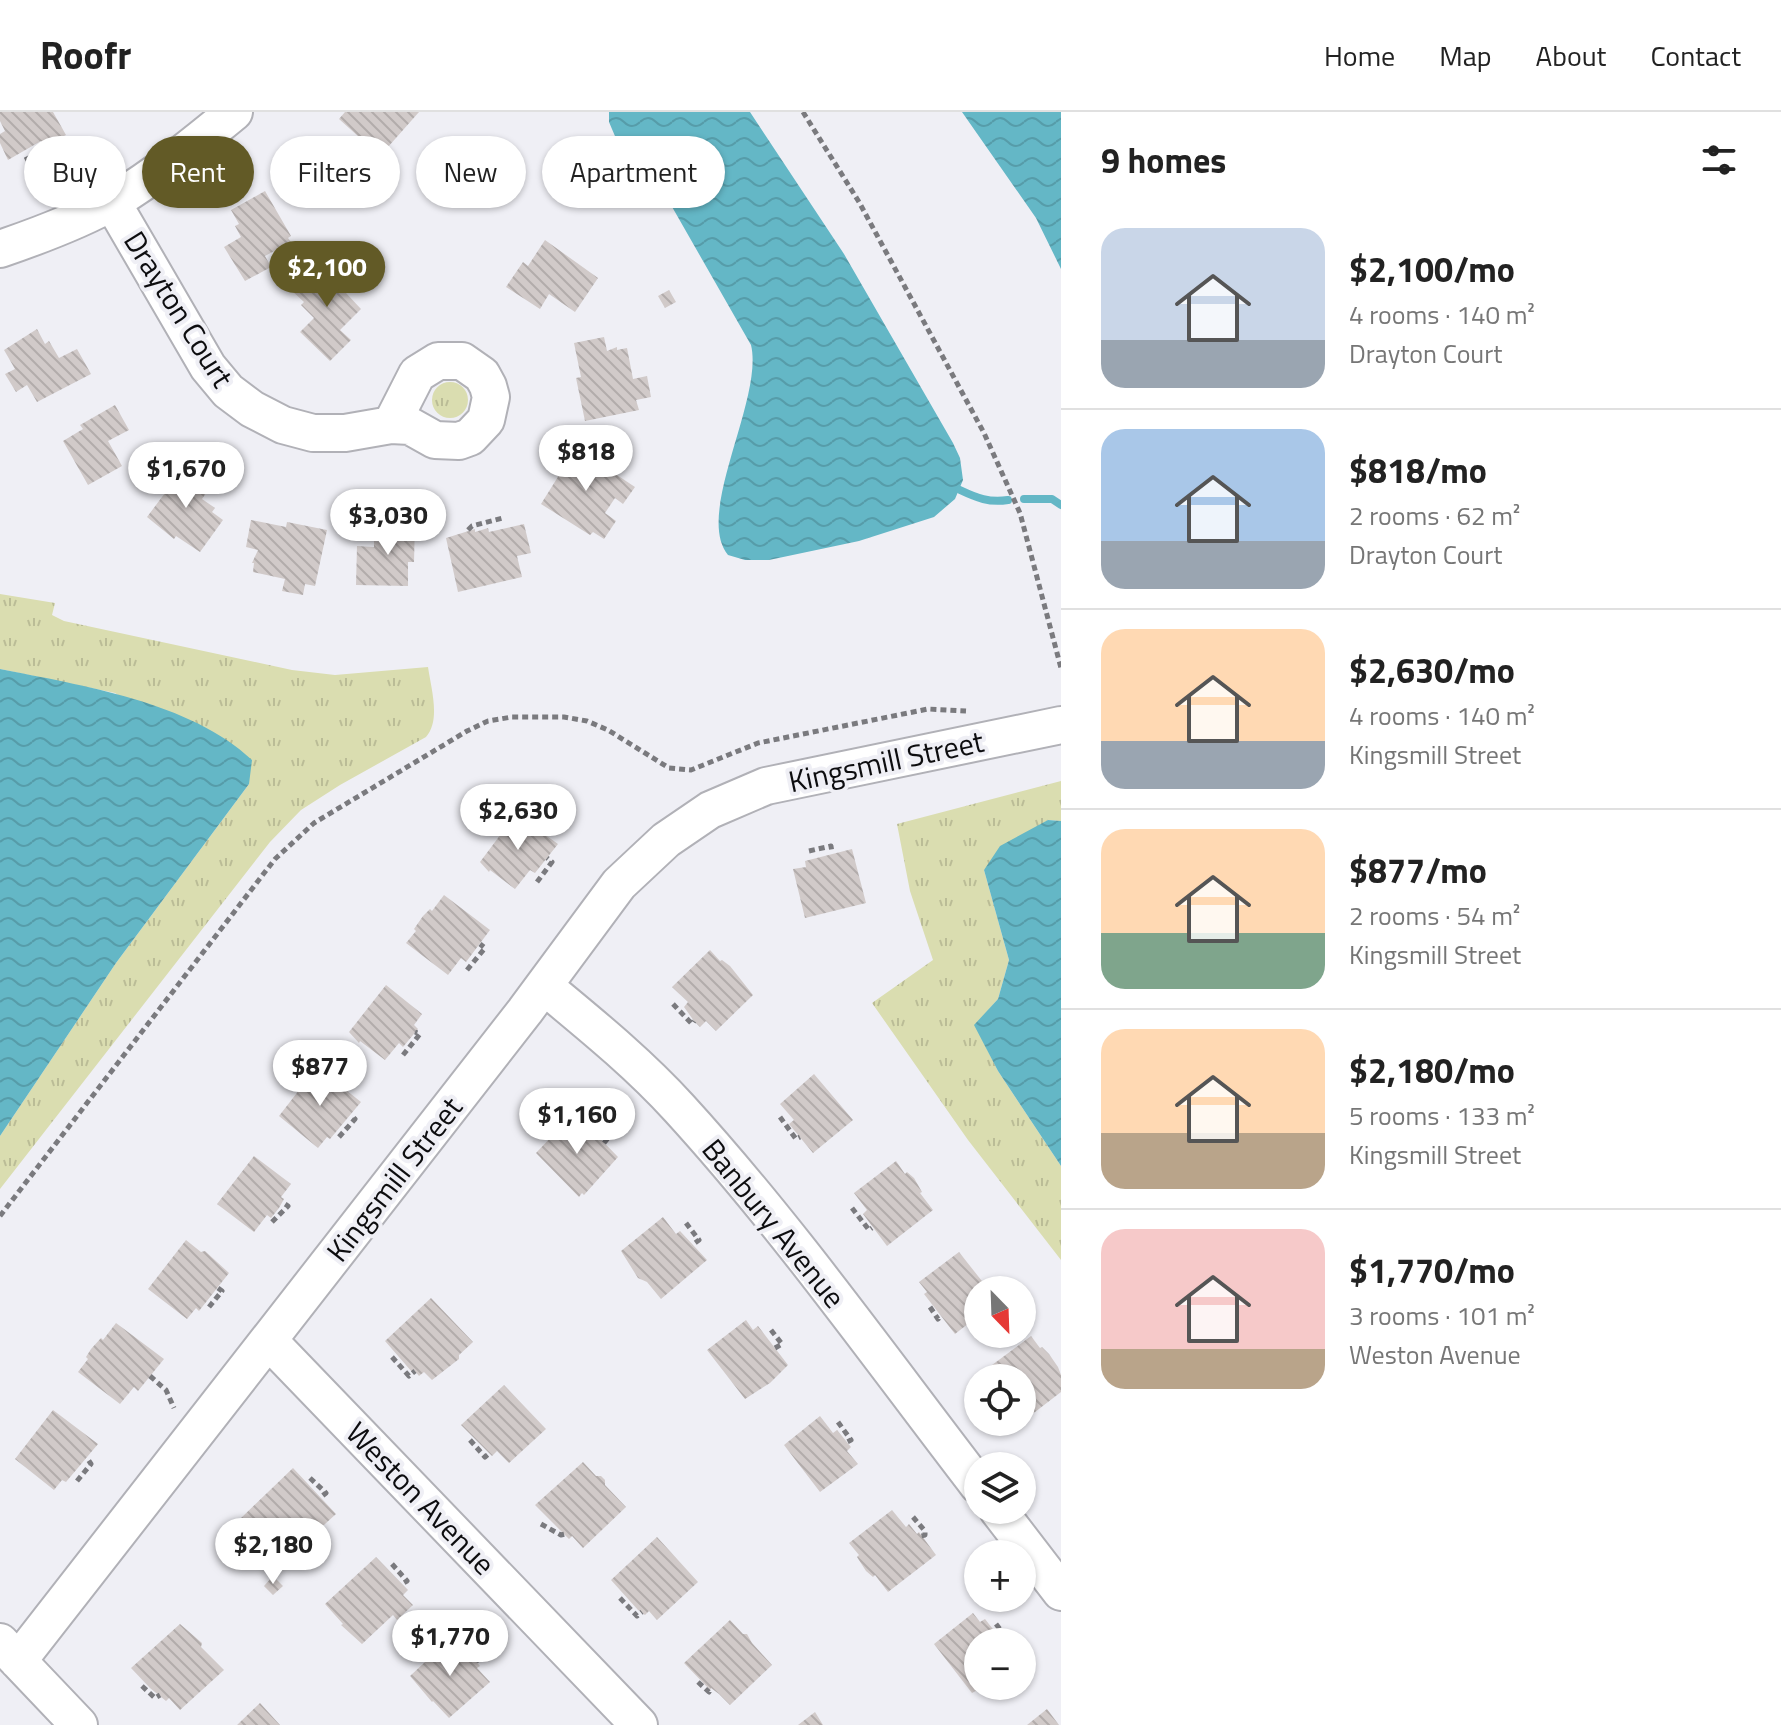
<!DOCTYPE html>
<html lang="en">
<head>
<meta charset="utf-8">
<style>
  :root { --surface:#fff; --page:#f2f2f2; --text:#222; --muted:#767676; --line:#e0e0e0; --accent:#625a26 }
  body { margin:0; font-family:"Titillium Web",sans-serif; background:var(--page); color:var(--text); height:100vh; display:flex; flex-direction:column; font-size:30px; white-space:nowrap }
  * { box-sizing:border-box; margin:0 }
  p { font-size:26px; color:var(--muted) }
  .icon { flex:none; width:44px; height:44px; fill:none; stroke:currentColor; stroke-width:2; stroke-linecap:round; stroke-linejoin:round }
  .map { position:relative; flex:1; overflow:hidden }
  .side { display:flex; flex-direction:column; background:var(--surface); width:720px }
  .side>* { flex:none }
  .banner { position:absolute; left:24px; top:24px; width:760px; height:72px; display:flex; gap:16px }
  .needle { width:52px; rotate:157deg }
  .tools { position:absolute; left:964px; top:1164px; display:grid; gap:16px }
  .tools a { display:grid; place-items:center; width:72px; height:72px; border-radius:50%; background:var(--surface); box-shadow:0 2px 6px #0004; font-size:40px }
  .price { position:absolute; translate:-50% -68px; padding:0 18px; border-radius:28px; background:#fff; color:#222; font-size:26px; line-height:52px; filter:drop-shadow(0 2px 4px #0008) }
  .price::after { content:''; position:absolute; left:50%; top:48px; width:24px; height:18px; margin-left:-12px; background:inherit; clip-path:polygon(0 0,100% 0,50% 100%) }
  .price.on { background:var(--accent); color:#fff }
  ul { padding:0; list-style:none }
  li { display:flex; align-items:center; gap:24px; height:200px; padding:0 40px }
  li+li { border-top:2px solid var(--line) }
  li span { display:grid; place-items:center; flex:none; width:224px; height:160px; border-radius:24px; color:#555 }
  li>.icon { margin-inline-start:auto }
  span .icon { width:96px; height:96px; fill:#fffc; stroke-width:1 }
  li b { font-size:34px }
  h2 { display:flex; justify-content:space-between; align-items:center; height:96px; padding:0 40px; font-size:34px }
  .pill { padding:0 28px; border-radius:36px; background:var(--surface); box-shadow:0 2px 6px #0004; font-size:28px; line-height:72px }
  .pill.on { background:var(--accent); color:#fff }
  header { display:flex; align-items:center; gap:48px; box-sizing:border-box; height:112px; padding:0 40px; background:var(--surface); border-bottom:2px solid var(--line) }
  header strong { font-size:38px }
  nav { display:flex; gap:44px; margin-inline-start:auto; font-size:28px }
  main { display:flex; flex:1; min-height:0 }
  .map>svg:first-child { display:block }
  .grass { fill:url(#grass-tufts) }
  .water { fill:url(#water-waves) }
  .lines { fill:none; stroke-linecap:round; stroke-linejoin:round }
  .stream { stroke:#64b7c6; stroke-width:8 }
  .building { fill:url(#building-back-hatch) }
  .minor-casing { stroke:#b1b1b7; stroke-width:40 }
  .path { stroke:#7a7a7e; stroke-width:5; stroke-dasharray:6 4; stroke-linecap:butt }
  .minor { stroke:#fff; stroke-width:36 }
  .labels { text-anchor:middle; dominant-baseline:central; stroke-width:8; stroke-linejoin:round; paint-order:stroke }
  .street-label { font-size:30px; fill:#0d0d0f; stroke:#efeff5 }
</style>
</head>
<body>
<header>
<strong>Roofr</strong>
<nav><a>Home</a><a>Map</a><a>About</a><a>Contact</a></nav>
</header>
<main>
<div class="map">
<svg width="1061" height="1613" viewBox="0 0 1061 1613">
  <defs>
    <pattern id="grass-tufts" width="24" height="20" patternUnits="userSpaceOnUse" patternTransform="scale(2)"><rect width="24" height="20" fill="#daddb0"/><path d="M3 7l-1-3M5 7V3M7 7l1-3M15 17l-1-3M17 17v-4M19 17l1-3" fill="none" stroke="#babc96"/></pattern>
    <pattern id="water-waves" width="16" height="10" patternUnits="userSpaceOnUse" patternTransform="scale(2)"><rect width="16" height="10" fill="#64b7c6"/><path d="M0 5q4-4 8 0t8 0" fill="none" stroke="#569ca9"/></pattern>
    <pattern id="building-back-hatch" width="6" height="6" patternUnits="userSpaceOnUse" patternTransform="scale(2)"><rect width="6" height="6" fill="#d1cac9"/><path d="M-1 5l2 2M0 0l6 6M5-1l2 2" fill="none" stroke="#b2acab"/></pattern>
  </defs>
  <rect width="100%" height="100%" fill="#efeff5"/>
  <path class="grass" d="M432 288a18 18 0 1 1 36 0a18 18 0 1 1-36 0Z
    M0,482L55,491L52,503L64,509L292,558L335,563L428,555C431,576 441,608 426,625L340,673L301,698L270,730L0,1077V1024L116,851L249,672L115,581L0,557Z
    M1061,669V709L1048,708L984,758L1009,848L998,887L975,913L998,959L1061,1054V1148L968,1028L872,891L933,848L910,779L897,712Z"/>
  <path class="water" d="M609,0H750L844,142L953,331L960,346L963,368L955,387L934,405L859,429L769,448H745L728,443C694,402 764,287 751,233L663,79L620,36L609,10Z
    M962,0H1061V157L1036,106Z
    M0,557C80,573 191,590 252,648L249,672L116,851L0,1024Z
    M1048,708L1061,709V1054L998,959L974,913L998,887L1009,848L984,758L1000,734Z"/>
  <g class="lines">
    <path class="stream" d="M960,378C977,386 989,391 1008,388
      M1024,387H1052L1061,393"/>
  </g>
  <path class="building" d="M0,0H53L66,23L43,34L41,29L8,48L0,31V22L5,19L0,9Z
    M345,0H419L380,44L339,7Z
    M477,54L486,62L476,74L467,66Z
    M265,79L291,124L288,126L291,130L265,144L271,155L245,169L224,135L241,125L235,114L239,112L231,98Z
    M545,128L598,166L575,200L549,182L540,197L506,175L523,150L528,154Z
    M318,151L334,166L342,158L355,171L346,181L361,197L340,218L351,228L330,249L300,220L314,206L301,193L304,190L291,178Z
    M669,178L676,190L665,196L658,184Z
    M37,217L45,232L49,229L59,246L77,237L91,262L37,290L27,273L16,280L5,262L15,257L4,238Z
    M604,225L607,239L617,235V238L627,236L633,267L647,264L651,285L636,288L639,298L585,309L576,266L581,265L574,231Z
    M115,293L129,318L108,329L122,354L88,373L63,329L83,317L80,313Z
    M570,332L635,375L623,392L615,386L605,401L616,409L604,427L593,420L590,423L541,392L561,360L555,355Z
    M179,352L210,375L202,387L215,396L212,400L223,408L200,440L176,424L174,427L147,405L165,381L160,377Z
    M251,408L286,415L287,410L327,418L315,474L305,472L303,483L282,479L285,467L253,460L254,451H252L258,438L246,435Z
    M387,409L415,410L414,450H408V474L356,473L357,434L374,435V429L386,430Z
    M524,412L531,441L517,444L522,465L458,480L446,426L475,417V420L488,416L489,420Z
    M516,702L558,732L535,761L530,758L515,777L490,758L489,760L480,750Z
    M852,737L866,791L805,806L793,757L806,755L805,749Z
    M444,783L490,818L466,850L461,846L448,863L406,831L416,819L414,817L423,804L430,797L432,799Z
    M710,838L720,849L722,848L730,854L753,883L716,919L706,909L700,915L694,909L684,895L688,890L672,875Z
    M386,873L422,902L414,913L418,917L403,935L399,931L385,948L360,929L359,931L349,920Z
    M317,955L361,990L330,1027L327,1025L318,1036L279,1004Z
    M814,962L853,1008L813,1041L789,1012L794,1008L780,992Z
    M570,1005L578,1014L583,1009L618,1045L584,1083L582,1081L579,1085L536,1041Z
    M254,1044L291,1072L281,1085L284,1087L279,1096L271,1106L267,1103L254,1120L217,1092Z
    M896,1049L905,1062L907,1060L914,1066L922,1080L920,1081L933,1098L887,1134L863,1102L867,1098L854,1081Z
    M663,1105L676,1122L680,1119L707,1148L661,1187L647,1170L638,1166L621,1139Z
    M186,1128L201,1140L205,1139L229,1161L199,1199L196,1196L187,1207L148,1177Z
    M959,1140L989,1178H978V1204L955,1222L924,1182L927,1180L919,1170Z
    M431,1186L473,1230L459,1243V1247L432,1268L424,1260L419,1264L414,1258L412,1260L385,1229Z
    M746,1208L753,1218L758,1214L788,1253L770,1271L745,1287L707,1238Z
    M116,1211L164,1247L138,1279L134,1275L120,1292L78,1260L88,1247L86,1245L91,1237L101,1226L103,1228Z
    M1031,1224L1040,1236L1042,1235L1049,1242L1058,1255L1061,1263V1280L1022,1310V1266H995L988,1256Z
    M504,1273L546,1317L509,1351L497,1339L492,1344L461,1313Z
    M53,1298L98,1332L66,1370L62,1368L54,1378L15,1347Z
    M820,1304L833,1321L837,1318L851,1335L847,1339L858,1352L820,1380L784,1333Z
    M583,1350L596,1364H601L605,1368V1373L626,1395L583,1436L572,1424L569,1427L535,1393Z
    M293,1356L336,1402L314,1422L310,1417L279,1447L255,1425L257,1423L241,1406Z
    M892,1398L906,1415L909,1412L917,1422L919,1420L936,1443L888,1480L875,1463L873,1465L866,1459L857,1445L859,1443L849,1431Z
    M657,1425L698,1470L657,1508L649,1499L645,1503L638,1498L611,1468Z
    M376,1445L408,1478L403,1483L413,1493L397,1508L393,1503L362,1532L341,1513L343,1512L325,1492Z
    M273,1464L283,1474L273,1483L264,1474Z
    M973,1501L980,1510L985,1507L1003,1530H978V1574H985L972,1581L934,1532Z
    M730,1508L743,1522H747L752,1531L772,1553L730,1593L719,1582L711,1576L710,1578L684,1551Z
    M180,1512L202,1531L201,1535L224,1558L180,1598L169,1586L166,1589L150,1576L131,1556Z
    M453,1524L480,1554L477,1556L490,1570L449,1606L433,1589L432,1590L410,1564Z
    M260,1591L280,1613H237Z
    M1047,1597L1059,1613H1027Z
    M815,1600L823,1613H798Z"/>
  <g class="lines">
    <defs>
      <path id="minor" d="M112,90L208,255L228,279L252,297L283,313L313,321H345L391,313L410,314L435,328L459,329L470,325L486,308L491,285L488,274L482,263L462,249H438L417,262L391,313
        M0,137C38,124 79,109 114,89C157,63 195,32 234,0
        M544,874C591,913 638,951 679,996C786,1113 881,1247 978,1373
        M269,1229L639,1613
        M998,1398L1061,1480
        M0,1530L79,1613
        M18,1549L525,899L619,772L666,728L710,698L766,674L1061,613"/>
    </defs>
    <use href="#minor" class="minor-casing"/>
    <path class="path" d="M803,0L859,90L984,321L1020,401L1061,556
      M25,48L50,35L48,32
      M468,418L472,414L503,406
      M809,739L831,734L832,741
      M537,770L552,750L547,746
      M467,858L485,836L480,832
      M673,892L692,912L694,909
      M403,943L420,922L415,920
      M780,1005L796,1027L800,1025
      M594,1013L608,1026L604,1031
      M339,1025L355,1007L351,1003
      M852,1096L869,1118L872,1116
      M0,1104L275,747L314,711L467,619L488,609L512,605H564L587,609L608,618L669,656L691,658L758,631L928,597L966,599
      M272,1110L288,1094L282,1090
      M686,1111L699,1128L692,1133
      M209,1195L222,1179L218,1176
      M930,1195L938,1207L941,1204
      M771,1218L782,1232L775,1236
      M392,1245L409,1264L415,1259
      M150,1264L166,1278L174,1296
      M838,1310L851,1328L847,1330
      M470,1328L485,1345L490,1341
      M310,1366L326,1381L321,1385
      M77,1369L91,1352L87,1346
      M913,1405L925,1419V1423L921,1424
      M541,1412L561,1423L565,1422
      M392,1452L407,1469L402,1472
      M620,1486L637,1504L642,1500
      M996,1512L1006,1525L1002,1528
      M469,1531L480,1542L476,1550
      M698,1570L709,1580L711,1576
      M142,1574L155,1586L160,1583"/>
    <use href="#minor" class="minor"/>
  </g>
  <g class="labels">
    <g class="street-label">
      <text transform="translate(179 197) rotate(58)">Drayton Court</text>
      <text transform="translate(886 649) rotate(-12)">Kingsmill Street</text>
      <text transform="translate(394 1067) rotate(-52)">Kingsmill Street</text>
      <text transform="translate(774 1111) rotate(51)">Banbury Avenue</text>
      <text transform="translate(421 1386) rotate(46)">Weston Avenue</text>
    </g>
  </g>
</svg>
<div class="tools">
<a><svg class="needle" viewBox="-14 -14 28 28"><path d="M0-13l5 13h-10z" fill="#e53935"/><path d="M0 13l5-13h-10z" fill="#767676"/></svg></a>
<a><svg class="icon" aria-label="locate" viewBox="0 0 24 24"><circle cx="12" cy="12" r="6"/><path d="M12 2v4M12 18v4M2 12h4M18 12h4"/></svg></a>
<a><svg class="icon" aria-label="layers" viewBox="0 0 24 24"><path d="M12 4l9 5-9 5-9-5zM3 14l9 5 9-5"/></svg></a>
<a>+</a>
<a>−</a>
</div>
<b class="price on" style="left:327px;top:197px">$2,100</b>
<b class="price" style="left:586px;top:381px">$818</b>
<b class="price" style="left:186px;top:398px">$1,670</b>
<b class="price" style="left:388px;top:445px">$3,030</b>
<b class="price" style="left:518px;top:740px">$2,630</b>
<b class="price" style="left:320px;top:996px">$877</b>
<b class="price" style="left:577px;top:1044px">$1,160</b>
<b class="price" style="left:273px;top:1474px">$2,180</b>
<b class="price" style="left:450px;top:1566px">$1,770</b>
<div class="banner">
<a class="pill">Buy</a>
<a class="pill on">Rent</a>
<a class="pill">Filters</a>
<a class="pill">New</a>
<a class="pill">Apartment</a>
</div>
</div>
<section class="side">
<h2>9 homes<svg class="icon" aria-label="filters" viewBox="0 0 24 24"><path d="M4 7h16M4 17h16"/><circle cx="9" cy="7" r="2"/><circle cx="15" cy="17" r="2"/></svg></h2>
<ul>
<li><span style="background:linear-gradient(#c9d6e8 70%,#9aa5b1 0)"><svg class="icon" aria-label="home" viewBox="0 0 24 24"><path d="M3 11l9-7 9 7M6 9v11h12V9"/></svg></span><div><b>$2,100/mo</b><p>4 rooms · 140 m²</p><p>Drayton Court</p></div></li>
<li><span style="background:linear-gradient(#a9c7e8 70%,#9aa5b1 0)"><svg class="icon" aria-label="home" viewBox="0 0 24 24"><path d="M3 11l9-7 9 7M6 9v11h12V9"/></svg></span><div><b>$818/mo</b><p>2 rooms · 62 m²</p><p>Drayton Court</p></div></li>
<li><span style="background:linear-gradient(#ffd9b3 70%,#9aa5b1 0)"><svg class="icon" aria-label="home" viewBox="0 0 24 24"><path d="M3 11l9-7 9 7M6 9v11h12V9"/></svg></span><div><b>$2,630/mo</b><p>4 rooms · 140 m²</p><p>Kingsmill Street</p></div></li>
<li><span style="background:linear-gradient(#ffd9b3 65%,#7fa58c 0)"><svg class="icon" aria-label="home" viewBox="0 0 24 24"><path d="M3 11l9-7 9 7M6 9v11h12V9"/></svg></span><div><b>$877/mo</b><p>2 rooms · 54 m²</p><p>Kingsmill Street</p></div></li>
<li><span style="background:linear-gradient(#ffd9b3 65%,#b9a48a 0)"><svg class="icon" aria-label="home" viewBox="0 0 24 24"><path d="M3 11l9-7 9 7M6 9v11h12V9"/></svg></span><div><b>$2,180/mo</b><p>5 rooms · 133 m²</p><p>Kingsmill Street</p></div></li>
<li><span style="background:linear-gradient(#f6c9c9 75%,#b9a48a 0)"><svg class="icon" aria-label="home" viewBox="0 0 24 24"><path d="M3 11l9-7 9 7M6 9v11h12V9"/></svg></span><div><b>$1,770/mo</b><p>3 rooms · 101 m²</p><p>Weston Avenue</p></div></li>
</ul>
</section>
</main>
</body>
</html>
